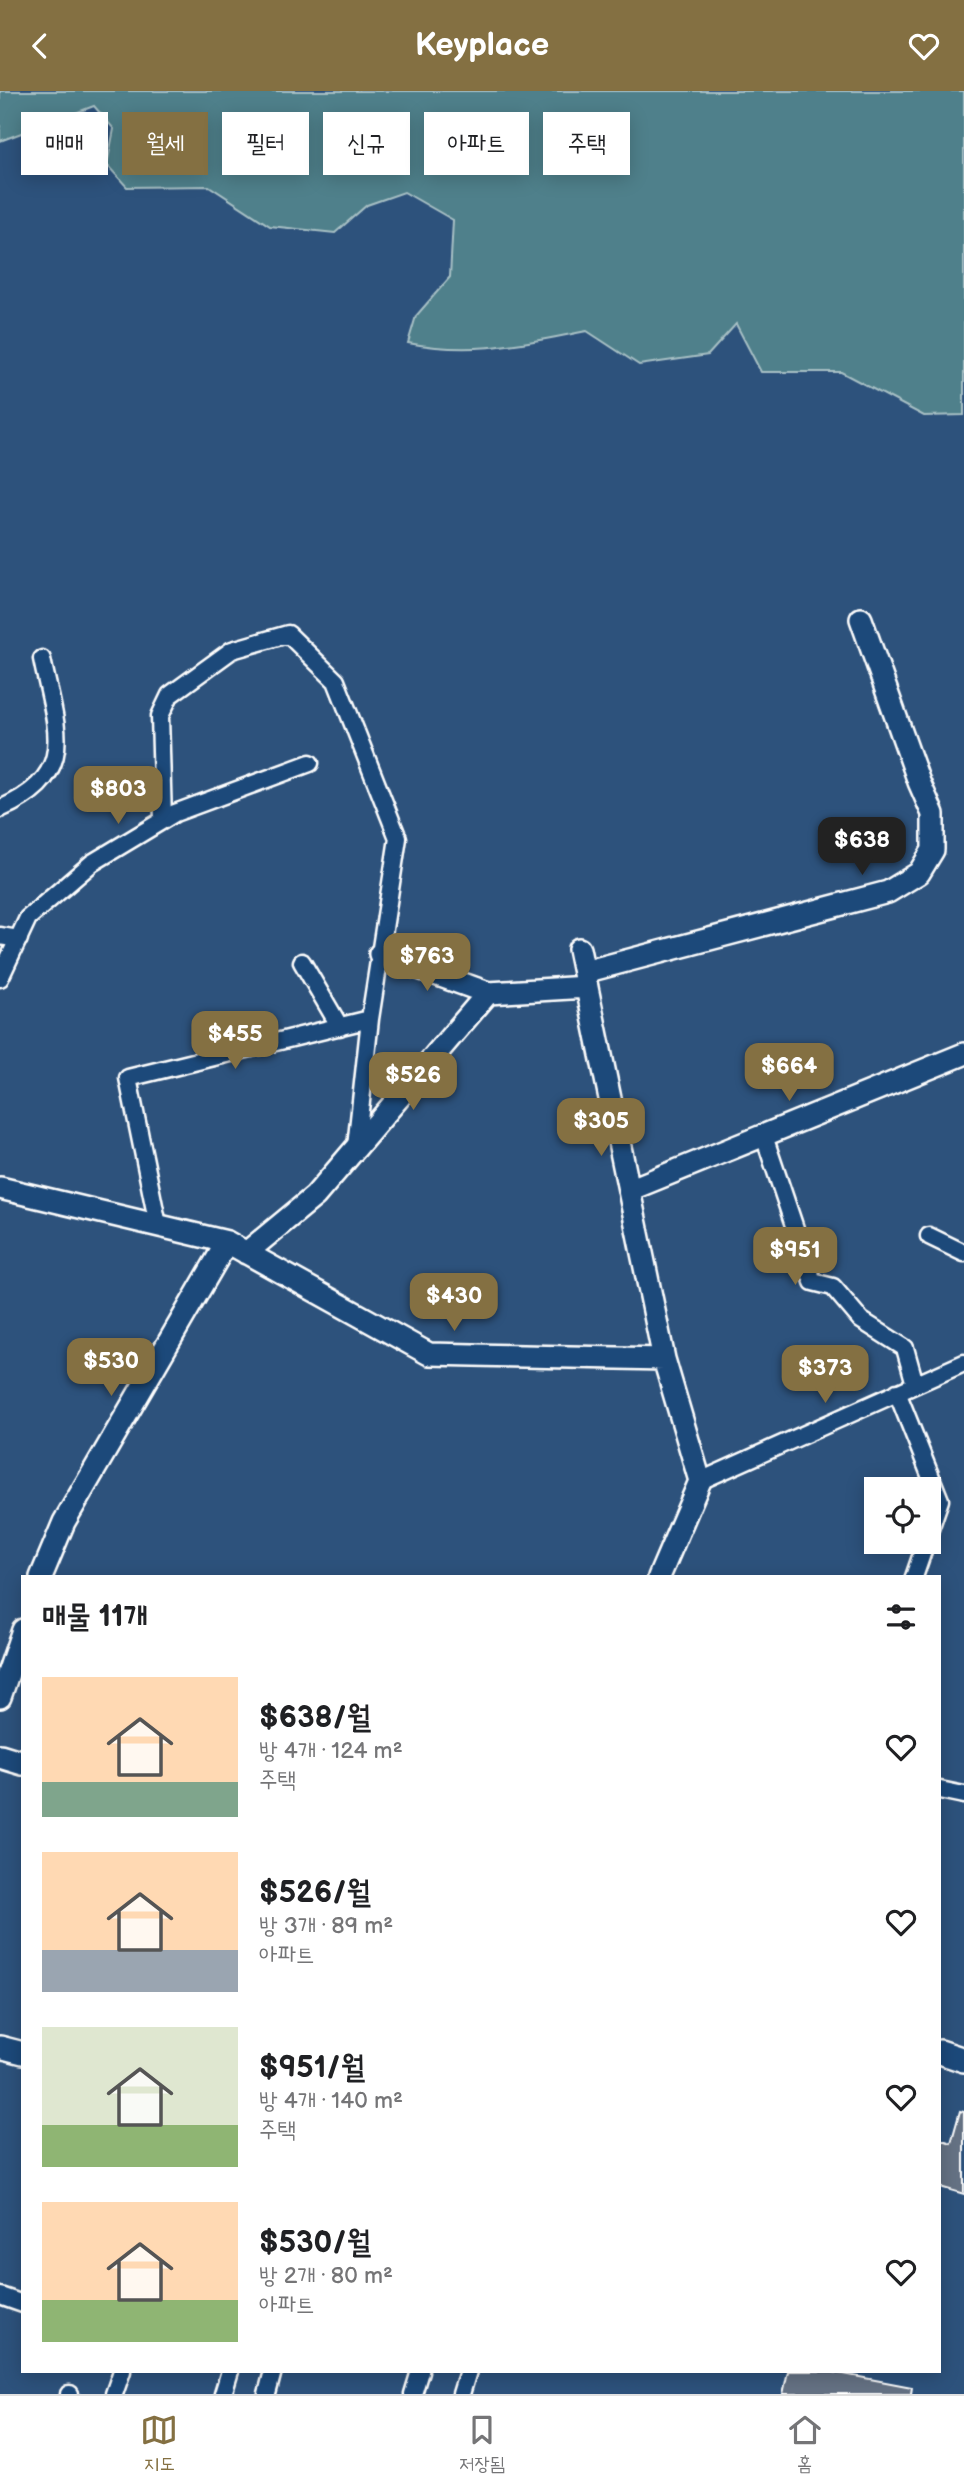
<!DOCTYPE html>
<html lang="ko">
<head>
<meta charset="utf-8">
<style>
  :root { --surface:#fff; --page:#f6f6f6; --text:#202124; --muted:#757577; --line:#e0e0e0; --accent:#847042 }
  body { margin:0; font-family:"Balsamiq Sans","Poor Story",sans-serif; background:var(--page); color:var(--text); height:100vh; display:flex; flex-direction:column; font-size:26px; white-space:nowrap }
  * { box-sizing:border-box; margin:0 }
  p { font-size:23px; color:var(--muted) }
  .icon { flex:none; width:38px; height:38px; fill:none; stroke:currentColor; stroke-width:2; stroke-linecap:round; stroke-linejoin:round }
  .map { position:relative; flex:1; overflow:hidden }
  .details { position:absolute; left:21px; top:1484px; width:920px; height:798px; display:flex; flex-direction:column; background:var(--surface); border-radius:0px; box-shadow:0 4px 18px #0003 }
  .details>* { flex:none }
  .hud { position:absolute; left:21px; top:21px; width:922px; height:63px; display:flex; gap:14px }
  .tools { position:absolute; left:864px; top:1386px; display:grid; gap:14px }
  .tools a { display:grid; place-items:center; width:77px; height:77px; border-radius:0px; background:var(--surface); box-shadow:0 4px 18px #0003; font-size:35px }
  .price { position:absolute; translate:-50% -60px; padding:0 16px; border-radius:14px; background:var(--accent); color:#fff; font-size:23px; line-height:46px; filter:drop-shadow(0 2px 4px #0008) }
  .price::after { content:''; position:absolute; left:50%; top:42px; width:21px; height:16px; margin-left:-10px; background:inherit; clip-path:polygon(0 0,100% 0,50% 100%) }
  .price.active { background:#222; color:#fff }
  ul { padding:0; list-style:none }
  li { display:flex; align-items:center; gap:21px; height:175px; padding:0 21px }
  li span { display:grid; place-items:center; flex:none; width:196px; height:140px; border-radius:0px; color:#555 }
  li>.icon { margin-inline-start:auto }
  span .icon { width:84px; height:84px; fill:#fffc; stroke-width:1 }
  li b { font-size:30px }
  h2 { display:flex; justify-content:space-between; align-items:center; height:84px; padding:0 21px; font-size:30px }
  .chip { padding:0 24px; border-radius:0px; background:var(--surface); box-shadow:0 4px 18px #0003; font-size:24px; line-height:63px }
  .chip.active { background:var(--accent); color:#fff }
  header { display:flex; justify-content:space-between; align-items:center; height:91px; padding:0 21px; background:var(--accent); color:#fff; font-size:32px; font-weight:700 }
  .tab-bar { display:flex; justify-content:space-around; align-items:center; height:98px; border-top:2px solid var(--line); background:var(--surface); font-size:19px; color:var(--muted) }
  .tab-bar a { display:grid; justify-items:center; gap:4px }
  .tab-bar .active { color:var(--accent) }
  .map>svg:first-child { display:block }
  .green { fill:#50808b; stroke:#a8c0c5; stroke-width:2 }
  .building { fill:#657284; stroke:#fff; stroke-width:2 }
  .lines { fill:none; stroke-linecap:round; stroke-linejoin:round }
  .minor-casing { stroke:#fff; stroke-width:21 }
  .tertiary-casing { stroke:#fff; stroke-width:26 }
  .secondary-casing { stroke:#fff; stroke-width:28 }
  .minor { stroke:#1f4a7a; stroke-width:16 }
  .tertiary { stroke:#1f4a7a; stroke-width:21 }
  .secondary { stroke:#1f4a7a; stroke-width:23 }
</style>
</head>
<body>
<header><svg class="icon" aria-label="back" viewBox="0 0 24 24"><path d="M15 5l-7 7 7 7"/></svg>Keyplace<svg class="icon" aria-label="heart" viewBox="0 0 24 24"><path d="M12 20l-8-8c-3-5 5-10 8-4 3-6 11-1 8 4z"/></svg></header>
<div class="map">
<svg width="964" height="2303" viewBox="0 0 964 2303">
  <rect width="100%" height="100%" fill="#2d527c"/>
  <filter id="ink" filterUnits="userSpaceOnUse"><feTurbulence type="fractalNoise" baseFrequency=".0143" numOctaves="2"/><feDisplacementMap in="SourceGraphic" scale="14" xChannelSelector="R" yChannelSelector="G"/><feConvolveMatrix kernelMatrix="1 2 1 2 8 2 1 2 1" color-interpolation-filters="sRGB"/></filter>
  <g filter="url(#ink)">
    <path class="green" d="M0,0H964V324L924,325L841,281H761L736,233L708,264L639,274L587,240C523,252 474,265 408,252L416,225L450,186L453,129L404,101L367,114L335,142L270,135L209,95L127,96L107,74L114,38L94,15L0,50Z"/>
    <path class="building" d="M960,2020L964,2021V2103L940,2096V2048L951,2052Z
      M788,2280H828L912,2296L911,2303H783Z"/>
    <g class="lines">
      <defs>
        <path id="minor" d="M0,718C80,683 56,638 42,568
          M163,729L160,625L170,604L232,559L288,543L336,590L398,747L370,928
          M0,845L19,848
          M302,871L340,936
          M0,887L28,827L92,772L175,722L310,672
          M764,1045L813,1191L833,1196L861,1229L905,1257L915,1293
          M158,1134L128,987L370,928L356,1056
          M929,1145L964,1162
          M897,1301L940,1409L929,1441
          M700,1390L964,1272
          M914,1486L926,1451
          M940,1699L964,1704
          M0,2205L23,2213
          M69,2303H70
          M114,2303L122,2280
          M223,2303L230,2280
          M267,2303L273,2280
          M413,2303L420,2280
          M461,2303L468,2280"/>
        <path id="tertiary" d="M579,858L664,1268
          M380,863L488,902
          M584,881L888,801L919,782L933,759V723L919,691L861,528
          M0,1097L227,1151L429,1263L664,1268L700,1390L659,1486
          M629,1099L964,963
          M246,1162L315,1105L488,902L587,896
          M41,1486L64,1431L227,1151
          M0,1606L23,1539
          M0,1956L23,1962"/>
        <path id="secondary" d="M0,1665L23,1672
          M940,1961L964,1969"/>
      </defs>
      <use href="#minor" class="minor-casing"/>
      <use href="#tertiary" class="tertiary-casing"/>
      <use href="#secondary" class="secondary-casing"/>
      <use href="#minor" class="minor"/>
      <use href="#tertiary" class="tertiary"/>
      <use href="#secondary" class="secondary"/>
    </g>
  </g>
</svg>
<div class="tools">
<a><svg class="icon" aria-label="locate" viewBox="0 0 24 24"><circle cx="12" cy="12" r="6"/><path d="M12 2v4M12 18v4M2 12h4M18 12h4"/></svg></a>
</div>
<b class="price" style="left:118px;top:735px">$803</b>
<b class="price active" style="left:862px;top:786px">$638</b>
<b class="price" style="left:427px;top:902px">$763</b>
<b class="price" style="left:235px;top:980px">$455</b>
<b class="price" style="left:789px;top:1012px">$664</b>
<b class="price" style="left:413px;top:1021px">$526</b>
<b class="price" style="left:601px;top:1067px">$305</b>
<b class="price" style="left:795px;top:1196px">$951</b>
<b class="price" style="left:454px;top:1242px">$430</b>
<b class="price" style="left:111px;top:1307px">$530</b>
<b class="price" style="left:825px;top:1314px">$373</b>
<div class="hud">
<a class="chip">매매</a>
<a class="chip active">월세</a>
<a class="chip">필터</a>
<a class="chip">신규</a>
<a class="chip">아파트</a>
<a class="chip">주택</a>
</div>
<section class="details">
<h2>매물 11개<svg class="icon" aria-label="filters" viewBox="0 0 24 24"><path d="M4 7h16M4 17h16"/><circle cx="9" cy="7" r="2"/><circle cx="15" cy="17" r="2"/></svg></h2>
<ul>
<li><span style="background:linear-gradient(#ffd9b3 75%,#7fa58c 0)"><svg class="icon" aria-label="home" viewBox="0 0 24 24"><path d="M3 11l9-7 9 7M6 9v11h12V9"/></svg></span><div><b>$638/월</b><p>방 4개 · 124 m²</p><p>주택</p></div><svg class="icon" aria-label="heart" viewBox="0 0 24 24"><path d="M12 20l-8-8c-3-5 5-10 8-4 3-6 11-1 8 4z"/></svg></li>
<li><span style="background:linear-gradient(#ffd9b3 70%,#9aa5b1 0)"><svg class="icon" aria-label="home" viewBox="0 0 24 24"><path d="M3 11l9-7 9 7M6 9v11h12V9"/></svg></span><div><b>$526/월</b><p>방 3개 · 89 m²</p><p>아파트</p></div><svg class="icon" aria-label="heart" viewBox="0 0 24 24"><path d="M12 20l-8-8c-3-5 5-10 8-4 3-6 11-1 8 4z"/></svg></li>
<li><span style="background:linear-gradient(#dfe7d0 70%,#8fb573 0)"><svg class="icon" aria-label="home" viewBox="0 0 24 24"><path d="M3 11l9-7 9 7M6 9v11h12V9"/></svg></span><div><b>$951/월</b><p>방 4개 · 140 m²</p><p>주택</p></div><svg class="icon" aria-label="heart" viewBox="0 0 24 24"><path d="M12 20l-8-8c-3-5 5-10 8-4 3-6 11-1 8 4z"/></svg></li>
<li><span style="background:linear-gradient(#ffd9b3 70%,#8fb573 0)"><svg class="icon" aria-label="home" viewBox="0 0 24 24"><path d="M3 11l9-7 9 7M6 9v11h12V9"/></svg></span><div><b>$530/월</b><p>방 2개 · 80 m²</p><p>아파트</p></div><svg class="icon" aria-label="heart" viewBox="0 0 24 24"><path d="M12 20l-8-8c-3-5 5-10 8-4 3-6 11-1 8 4z"/></svg></li>
</ul>
</section>
</div>
<nav class="tab-bar">
<a class="active"><svg class="icon" aria-label="map" viewBox="0 0 24 24"><path d="M3 6l6-2 6 2 6-2v14l-6 2-6-2-6 2zM9 4v14M15 6v14"/></svg>지도</a>
<a><svg class="icon" aria-label="saved" viewBox="0 0 24 24"><path d="M7 4h10v16l-5-4-5 4z"/></svg>저장됨</a>
<a><svg class="icon" aria-label="home" viewBox="0 0 24 24"><path d="M3 11l9-7 9 7M6 9v11h12V9"/></svg>홈</a>
</nav>
</body>
</html>
